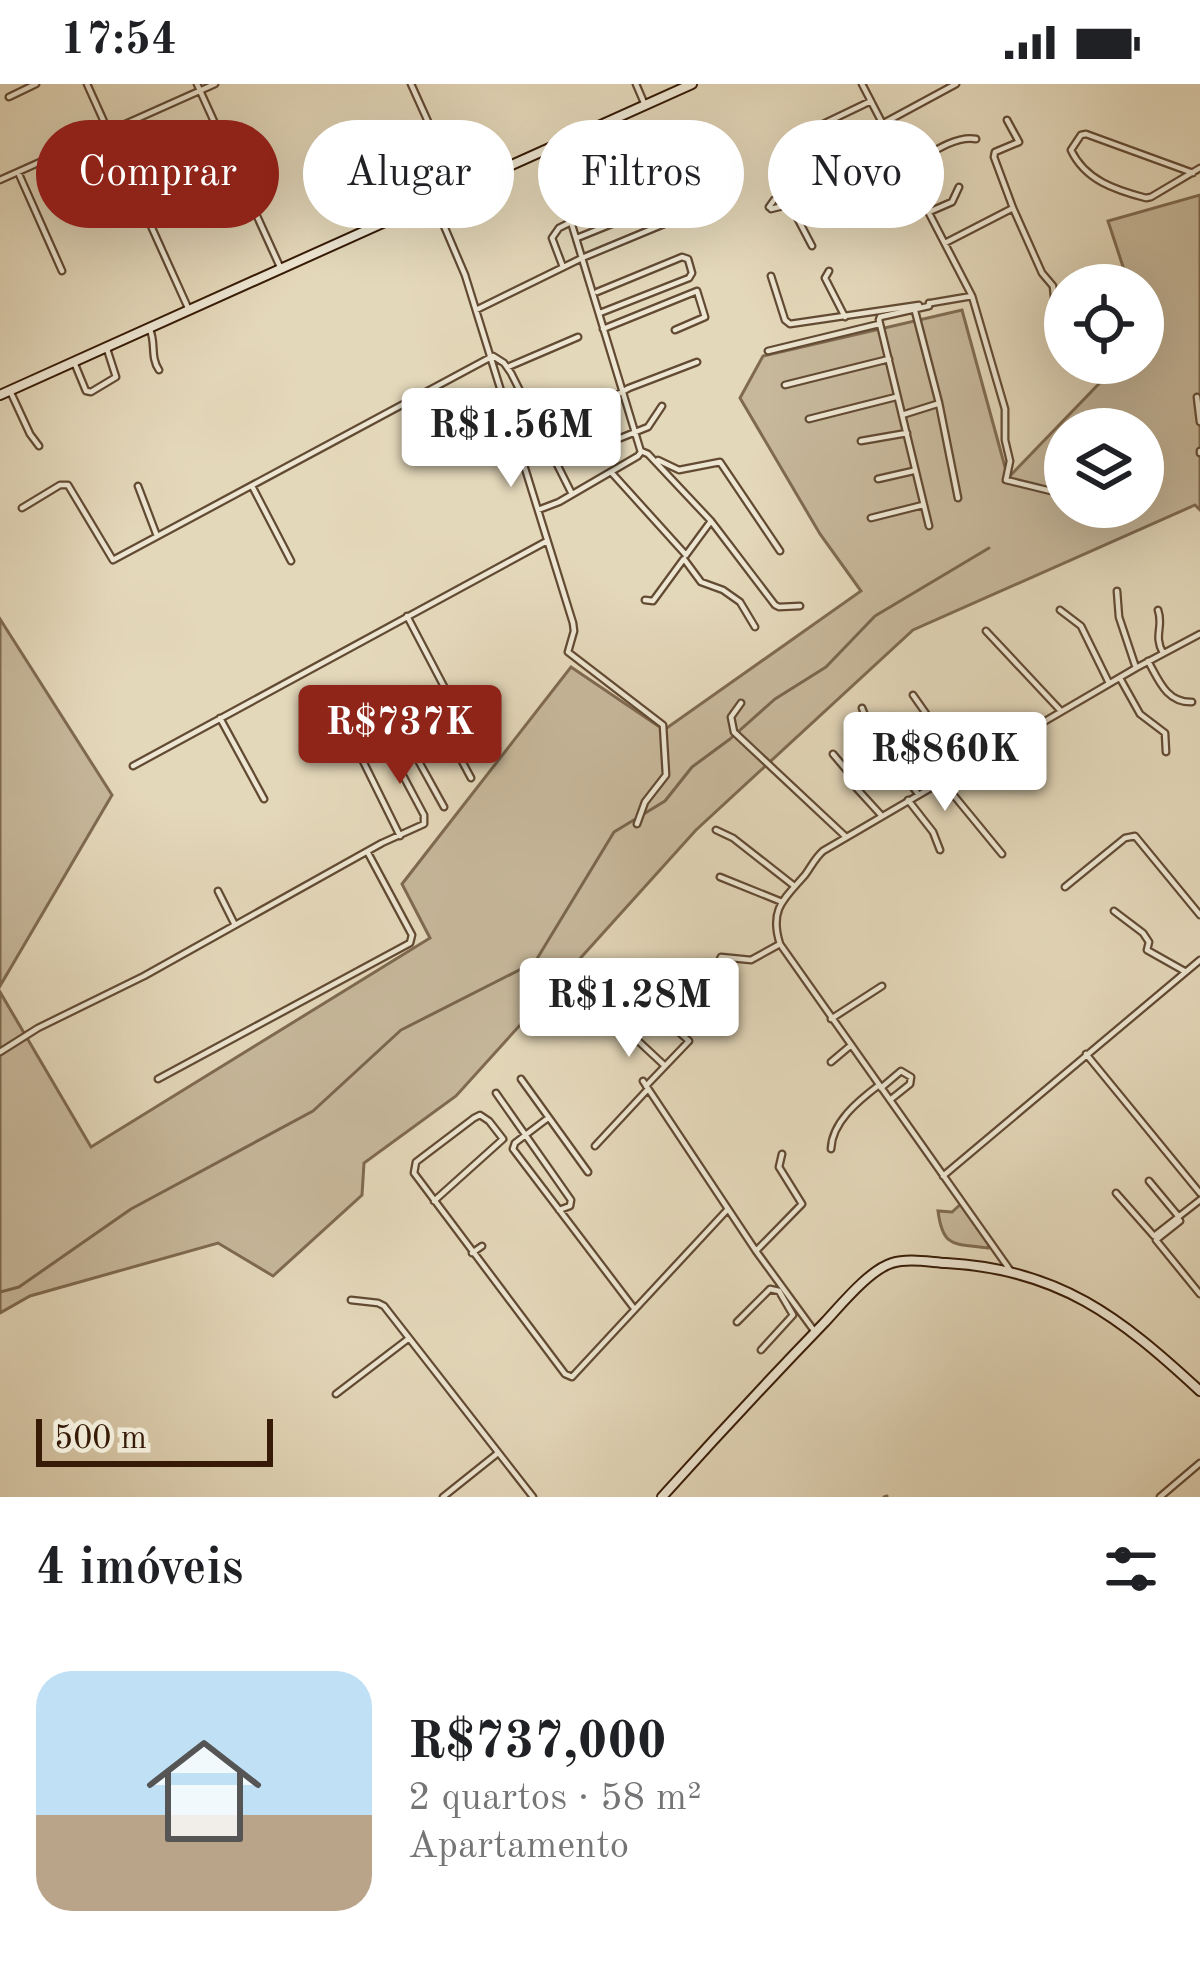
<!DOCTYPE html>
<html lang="pt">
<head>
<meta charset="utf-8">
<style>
  :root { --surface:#fff; --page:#f2f2f2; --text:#202124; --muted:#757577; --line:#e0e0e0; --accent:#8f2418 }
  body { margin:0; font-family:"Old Standard TT",serif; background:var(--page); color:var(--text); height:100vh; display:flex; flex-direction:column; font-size:45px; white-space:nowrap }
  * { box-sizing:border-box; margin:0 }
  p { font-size:39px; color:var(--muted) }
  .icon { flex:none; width:66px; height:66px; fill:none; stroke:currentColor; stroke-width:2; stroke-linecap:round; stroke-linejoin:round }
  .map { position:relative; height:1413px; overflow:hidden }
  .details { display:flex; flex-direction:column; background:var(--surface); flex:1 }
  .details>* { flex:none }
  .guide { position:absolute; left:36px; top:36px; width:1128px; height:108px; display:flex; gap:24px }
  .buttons { position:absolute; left:1044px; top:180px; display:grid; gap:24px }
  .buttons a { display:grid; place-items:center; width:120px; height:120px; border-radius:50%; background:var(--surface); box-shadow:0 12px 48px #0002; font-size:60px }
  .scale { position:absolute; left:36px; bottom:30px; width:237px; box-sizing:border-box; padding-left:12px; border:6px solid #371b06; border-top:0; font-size:33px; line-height:42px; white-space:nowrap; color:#371b06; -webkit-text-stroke:9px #ede6d2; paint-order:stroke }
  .price { position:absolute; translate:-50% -102px; padding:0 27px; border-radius:12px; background:#fff; color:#222; font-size:39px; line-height:78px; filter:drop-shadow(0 3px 6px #0008) }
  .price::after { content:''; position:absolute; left:50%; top:72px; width:36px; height:27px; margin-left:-18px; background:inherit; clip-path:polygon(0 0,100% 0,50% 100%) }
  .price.current { background:var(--accent); color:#fff }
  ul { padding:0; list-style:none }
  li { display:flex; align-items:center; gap:36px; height:300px; padding:0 36px }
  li+li { border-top:3px solid var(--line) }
  li span { display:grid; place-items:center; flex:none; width:336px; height:240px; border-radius:36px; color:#555 }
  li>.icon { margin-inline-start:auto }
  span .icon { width:144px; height:144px; fill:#fffc; stroke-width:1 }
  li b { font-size:51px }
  h2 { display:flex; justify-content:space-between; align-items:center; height:144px; padding:0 36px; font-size:51px }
  .pill { padding:0 42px; border-radius:54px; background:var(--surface); box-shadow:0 12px 48px #0002; font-size:42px; line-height:108px }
  .pill.current { background:var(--accent); color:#fff }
  .status { display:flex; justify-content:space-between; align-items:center; height:84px; padding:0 60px; background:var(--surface); direction:ltr }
  .status svg { height:33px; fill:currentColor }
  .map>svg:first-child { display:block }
  .green { fill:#c7b89b; stroke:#7f6a50; stroke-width:3; fill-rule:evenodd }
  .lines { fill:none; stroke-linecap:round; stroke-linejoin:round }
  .stream { stroke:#7b664d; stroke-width:3 }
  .street-casing { stroke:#624a33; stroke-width:9 }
  .secondary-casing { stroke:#371b06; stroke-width:12 }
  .street { stroke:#ede6d2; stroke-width:4.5 }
  .secondary { stroke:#ede6d2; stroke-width:8 }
</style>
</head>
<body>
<div class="status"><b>17:54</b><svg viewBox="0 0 49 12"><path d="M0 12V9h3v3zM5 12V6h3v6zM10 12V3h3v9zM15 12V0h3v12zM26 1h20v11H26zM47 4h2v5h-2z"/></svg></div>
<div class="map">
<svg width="1200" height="1413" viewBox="0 0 1200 1413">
  <rect width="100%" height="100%" fill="#e4d8ba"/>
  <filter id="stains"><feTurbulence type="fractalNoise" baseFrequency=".00167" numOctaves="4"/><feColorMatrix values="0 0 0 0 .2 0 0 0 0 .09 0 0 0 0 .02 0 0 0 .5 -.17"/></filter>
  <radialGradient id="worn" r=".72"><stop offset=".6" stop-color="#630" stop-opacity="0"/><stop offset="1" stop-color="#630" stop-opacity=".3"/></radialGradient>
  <path class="green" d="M1200,111V426L1195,421L913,546L696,746L456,1012L364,1079L362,1111L273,1192L218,1159L30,1212L0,1229V908L91,1063L430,854L402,800L571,583L664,646L861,507L820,450L740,314L763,272L962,226L1008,394L1119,279H1143V255L1146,251L1143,243V201H1129L1108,137ZM1065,345H1143V423H1065Z
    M0,535L112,711L0,902Z
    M961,1120L989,1157L988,1164C954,1159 943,1165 938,1127L952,1128Z"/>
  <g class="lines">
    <path class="stream" d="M0,1208L19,1203L131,1125L313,1027L401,946L535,878L614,748L665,717L692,683L730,655L775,615L826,583L875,532L989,464
      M884,1413L887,1412"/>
    <defs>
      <path id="street" d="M87,0L189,226
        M197,0L281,185
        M411,0L458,104
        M636,0L645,21
        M862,0L972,212L1005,325V356L1010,377L1006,396L1051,407
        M9,13L36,0
        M1007,36L1019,58L995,68L994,73L1013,124L1042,189L1053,202L1055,223L1065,227
        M882,40L956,0
        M796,53L871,17
        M906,84C926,73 953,51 976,55
        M18,88L62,187
        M1193,89L1086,50L1081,51L1071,66C1085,96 1115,106 1146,114L1151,113L1200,84
        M0,96L215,0
        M830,108L840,128L848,131L914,100
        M433,116L465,191L573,539L574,547L568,568L663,641L666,691L645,718L637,740
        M769,123L774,116L887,56
        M771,125L787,121L792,124L812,162
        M929,128L952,118L959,103
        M148,136C157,127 172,127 177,115
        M577,154L661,120
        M945,159L1013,124
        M563,183L552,154L559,144L571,138
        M829,187L825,194L845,233
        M771,192L785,236L790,240L919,221
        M597,208L682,173L688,175L692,189L689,194L600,229
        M929,219V222L880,233L879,236L929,442
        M931,219L972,212
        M476,226L582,174L664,140
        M915,227L939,319L958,414
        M603,245L697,207L705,233L675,246
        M150,246C156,259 150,273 159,286
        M768,267L879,240
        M74,278L86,307L91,308L116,293L107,265
        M508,283L578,253
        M785,301L889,275
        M11,309L30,350L39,362
        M417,311L432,338L463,373
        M1197,313L1200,338
        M902,331L937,320
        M809,335L896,313
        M577,353L571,341L573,335L629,304L697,278
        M861,357L907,349
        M603,361L648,343L662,322
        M641,367L648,370L711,437L775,521L779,523L800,522
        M1200,367V369
        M658,376L679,386L720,378L780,467
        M611,388L686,471L711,437
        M878,395L913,387
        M138,402L157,452
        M252,402L291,477
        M22,424L60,401H68L113,476L493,272L504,279L511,289L572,410
        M538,426L559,418L638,372L641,368L568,128
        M871,434L923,421
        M684,475L701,498L723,506L740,518L755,543
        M1117,507L1119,533L1135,581
        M645,516L653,517L683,476
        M1060,526L1081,542L1109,599
        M1158,526C1164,543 1153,551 1163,569
        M986,547L1060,626
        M1148,577C1159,597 1167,619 1192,618
        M1121,596L1140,630L1165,649L1166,668
        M913,611L964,684
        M741,619L731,633L734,648L845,752
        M862,624L870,644L918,710
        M220,634L264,715
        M833,670L849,689V696L881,731
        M363,677L400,752
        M133,682L547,457
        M942,697L1002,770
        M908,716L933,748L940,766
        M444,723L408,658V648L425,642L434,654L449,653L471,694
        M716,746L733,754L793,801
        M720,793L782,818
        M1065,803L1125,754L1135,752L1200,831
        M218,807L235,841
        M1114,827L1143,849L1149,858L1147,866L1186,888
        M704,913L721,873L751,876L780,860
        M644,917L689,957L646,1002
        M831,935L882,902
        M620,940L664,981
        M0,968L38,944L144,892L382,759L424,740V731L384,656L386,652L446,621L450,614L407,532
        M1086,970L1200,1109
        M831,978L850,962
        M158,995L410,859L412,851L368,769
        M521,995L588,1088
        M643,997L756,1167L815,1248
        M881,1004L901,987L911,993L910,1000L890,1016
        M496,1009L571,1116L570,1122L559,1126
        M548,1034L515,1059L513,1065L633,1223
        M595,1062L648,1005
        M831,1065C832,1038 858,1017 879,1001
        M943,1092L1200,876
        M1149,1097L1179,1133
        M1116,1109L1154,1152L1200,1116
        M434,1117L503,1055L489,1037L480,1031L474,1034L416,1078L414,1089L565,1290L572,1293L728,1125
        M1180,1137L1156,1156L1200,1210
        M756,1167L802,1120L779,1083L782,1070
        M472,1169L482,1162
        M1010,1186L780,860C769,825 784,815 805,791C811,783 815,774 823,767L1136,584L1200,550
        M351,1216L378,1219L384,1222L533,1413
        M737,1238L770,1205L779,1207L793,1231L761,1266
        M336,1310L408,1255
        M443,1413L498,1369
        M1160,1413L1200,1379"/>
      <path id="secondary" d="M0,311L692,0
        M662,1413C715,1354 769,1296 824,1239C840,1222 869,1186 892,1179C908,1174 929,1178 946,1179C1059,1185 1120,1233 1200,1307"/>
    </defs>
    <use href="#street" class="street-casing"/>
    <use href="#secondary" class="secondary-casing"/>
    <use href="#street" class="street"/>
    <use href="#secondary" class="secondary"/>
  </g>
  <rect width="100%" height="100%" filter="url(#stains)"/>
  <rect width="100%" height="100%" fill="url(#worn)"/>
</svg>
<div class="buttons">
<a><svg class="icon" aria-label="locate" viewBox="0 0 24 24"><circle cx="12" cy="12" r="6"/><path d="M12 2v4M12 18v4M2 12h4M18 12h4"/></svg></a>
<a><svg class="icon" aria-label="layers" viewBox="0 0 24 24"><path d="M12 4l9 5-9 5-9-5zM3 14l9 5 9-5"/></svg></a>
</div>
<div class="scale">500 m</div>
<b class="price" style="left:511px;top:406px">R$1.56M</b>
<b class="price current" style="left:400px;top:703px">R$737K</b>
<b class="price" style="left:945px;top:730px">R$860K</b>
<b class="price" style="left:629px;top:976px">R$1.28M</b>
<div class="guide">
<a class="pill current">Comprar</a>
<a class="pill">Alugar</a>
<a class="pill">Filtros</a>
<a class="pill">Novo</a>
</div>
</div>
<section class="details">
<h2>4 imóveis<svg class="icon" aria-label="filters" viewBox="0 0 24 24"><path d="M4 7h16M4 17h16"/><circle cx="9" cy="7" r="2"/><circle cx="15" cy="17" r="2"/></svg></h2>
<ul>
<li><span style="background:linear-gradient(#bfe0f5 60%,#b9a48a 0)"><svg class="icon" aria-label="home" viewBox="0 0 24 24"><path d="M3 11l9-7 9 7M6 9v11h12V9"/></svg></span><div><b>R$737,000</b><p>2 quartos · 58 m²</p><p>Apartamento</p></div></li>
</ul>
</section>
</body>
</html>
